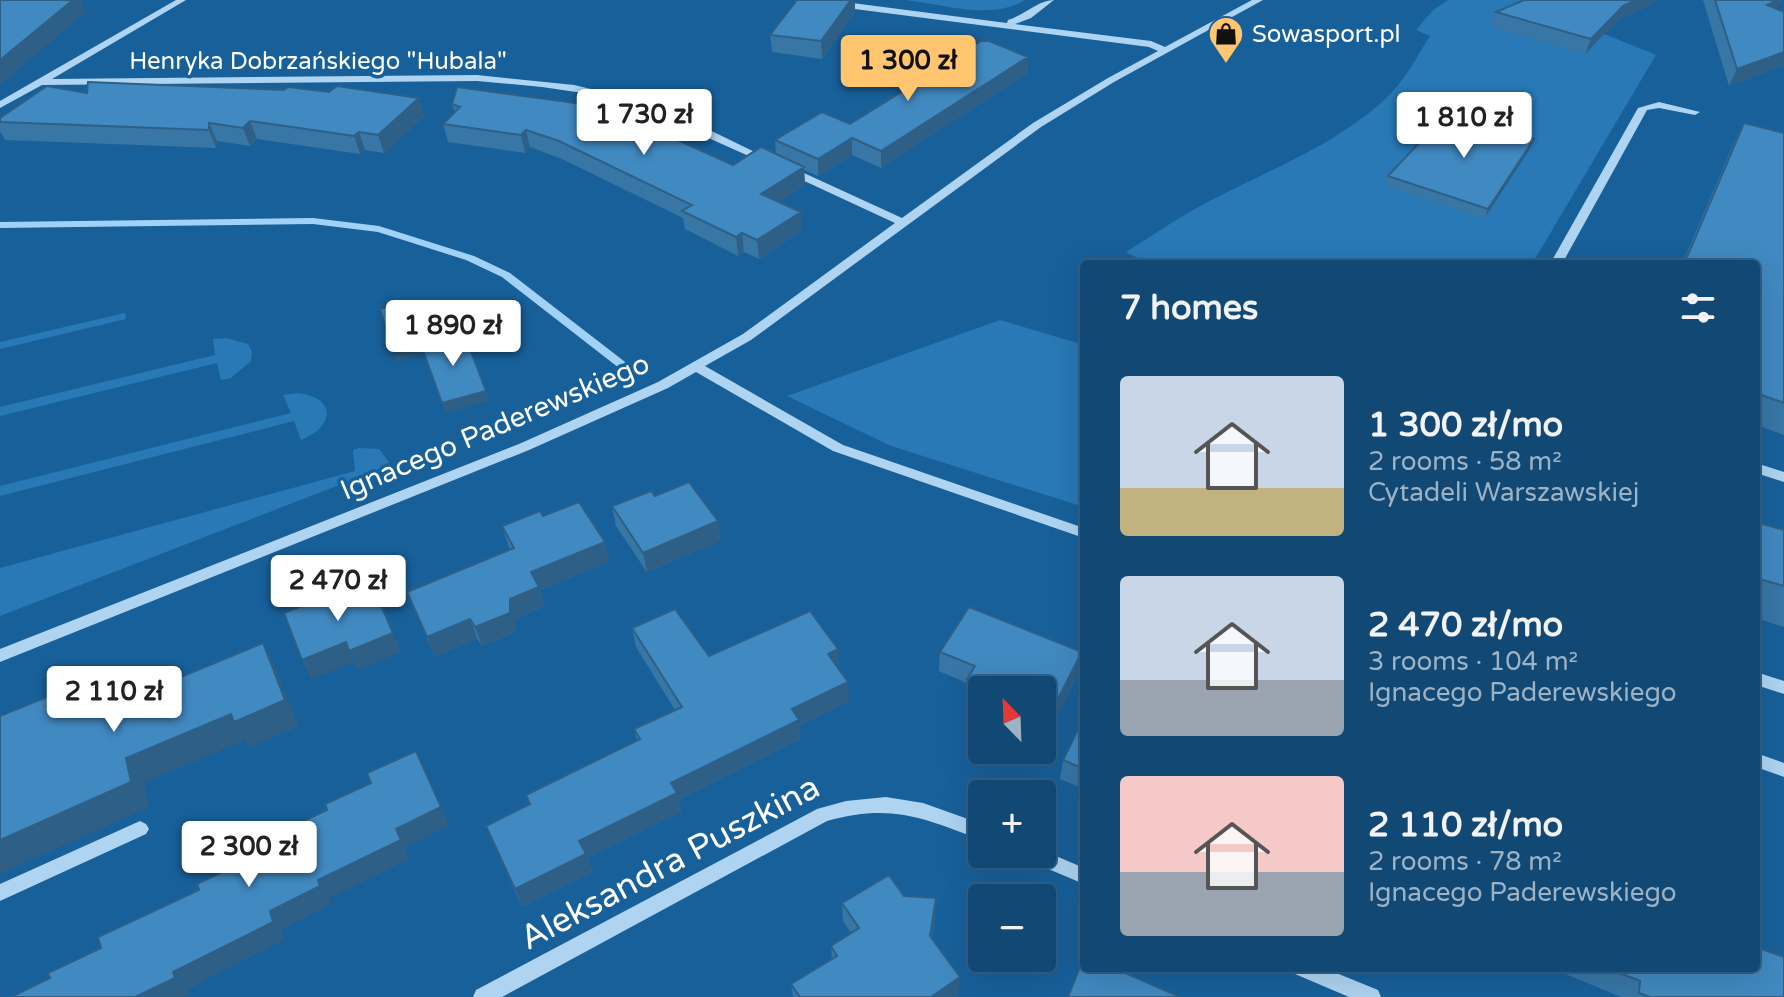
<!DOCTYPE html>
<html lang="en">
<head>
<meta charset="utf-8">
<style>
  :root { --surface:#124874; --page:#1b4f79; --text:#f1f3f6; --muted:#9cb2c5; --line:#316086; --accent:#ffc56f }
  body { margin:0; font-family:"Varela Round",sans-serif; background:var(--page); color:var(--text); height:100vh; display:flex; flex-direction:column; font-size:30px; white-space:nowrap }
  * { box-sizing:border-box; margin:0 }
  p { font-size:26px; color:var(--muted) }
  .icon { flex:none; width:44px; height:44px; fill:none; stroke:currentColor; stroke-width:2; stroke-linecap:round; stroke-linejoin:round }
  .map { position:relative; flex:1; overflow:hidden }
  .sheet { position:absolute; left:1080px; top:260px; width:680px; height:712px; display:flex; flex-direction:column; background:var(--surface); border-radius:8px; box-shadow:0 8px 32px #0002,0 0 0 2px var(--line) }
  .sheet>* { flex:none }
  .needle { width:52px; rotate:337deg }
  .controls { position:absolute; left:968px; top:676px; display:grid; gap:16px }
  .controls a { display:grid; place-items:center; width:88px; height:88px; border-radius:8px; background:var(--surface); box-shadow:0 8px 32px #0002,0 0 0 2px var(--line); font-size:40px }
  .price { position:absolute; translate:-50% -68px; padding:0 18px; border-radius:8px; background:#fff; color:#222; font-size:26px; line-height:52px; filter:drop-shadow(0 2px 4px #0008) }
  .price::after { content:''; position:absolute; left:50%; top:48px; width:24px; height:18px; margin-left:-12px; background:inherit; clip-path:polygon(0 0,100% 0,50% 100%) }
  .price.selected { background:var(--accent); color:#111 }
  ul { padding:0; list-style:none }
  li { display:flex; align-items:center; gap:24px; height:200px; padding:0 40px }
  li span { display:grid; place-items:center; flex:none; width:224px; height:160px; border-radius:8px; color:#555 }
  li>.icon { margin-inline-start:auto }
  span .icon { width:96px; height:96px; fill:#fffc; stroke-width:1 }
  li b { font-size:34px }
  h2 { display:flex; justify-content:space-between; align-items:center; height:96px; padding:0 40px; font-size:34px }
  .map>svg:first-child { display:block }
  .green { fill:#2879b6 }
  .lines { fill:none; stroke-linecap:round; stroke-linejoin:round }
  .stream { fill:#a1d1f4; fill-rule:evenodd }
  .minor { fill:#aed4f1; fill-rule:evenodd }
  .wall { fill:#3876a6 }
  .shaded-wall { fill:#2e6087 }
  .building { fill:#4189c1; stroke:#2e6087; stroke-width:2 }
  .labels { text-anchor:middle; dominant-baseline:central; stroke-width:7; stroke-linejoin:round; paint-order:stroke }
  .far-poi-label { font-size:24px; fill:#fff; stroke:#18609a; text-anchor:start }
  .far-street-label { font-size:24px; fill:#fff; stroke:#18609a }
  .street-label { font-size:28px; fill:#fff; stroke:#18609a }
  .near-street-label { font-size:34px; fill:#fff; stroke:#18609a }
</style>
</head>
<body>
<div class="map">
<svg width="1784" height="997" viewBox="0 0 1784 997">
  <rect width="100%" height="100%" fill="#18609a"/>
  <path class="green" d="M905,0H1025C993,21 941,4 905,0Z
    M1448,0H1520L1656,55L1532,264H1149L1126,252C1147,239 1167,225 1188,213C1254,175 1327,152 1384,100C1404,82 1416,58 1430,36L1416,30L1433,10Z
    M125,313L126,319L0,349V342Z
    M1000,320L1084,345V507L891,446L787,396Z
    M226,338L248,344L252,352L251,361L231,378L221,380L217,363L0,416V407L215,355L213,339Z
    M298,393C338,398 334,427 301,440L294,421L0,496V486L291,413L283,395Z
    M359,448L379,449L391,465L0,616V568L355,471L353,450Z"/>
  <g class="lines">
    <path class="stream" d="M313,218L379,226L474,256L510,273L629,365L627,368H619L502,277L466,260L378,232L313,224L0,228V222Z"/>
    <path class="minor" d="M176,0H186L52,79L477,75L574,85L630,98L691,121L771,160L766,163L762,162L644,109L590,94L542,87L477,81L42,85L0,108V101Z
      M804,0H829L1007,23L1008,20C1024,15 1039,0 1054,0L1031,18L1015,24L1151,41L1165,47L1252,0H1263L1114,82L1041,127L751,340L705,366L843,445L1084,528V538L833,451L696,372L668,388L529,450L0,662V649L519,444L658,382L743,334L895,223L785,172V168H793L902,218L1033,123L1108,78L1158,51L1149,47L808,3Z
      M1659,102L1700,112L1695,115L1659,108L1647,110L1562,264H1550L1638,108Z
      M1756,463L1784,472V482L1756,473Z
      M1756,672L1784,681V694L1756,685Z
      M1756,753L1784,763V777L1756,767Z
      M886,797L923,803L982,824V840C923,818 891,803 827,821L502,997H473L476,990L817,809L846,801Z
      M140,821L146,824L149,829L146,834L0,901V884Z
      M1042,850L1084,868V884L1027,860L1024,854H1042Z
      M1293,968H1324L1378,990L1381,997H1349L1295,974Z"/>
  </g>
  <path class="wall" d="M797,0H855V12L822,59L772,52L770,35Z
    M1524,0H1655L1654,3L1617,21L1585,54L1491,27L1496,12Z
    M1703,0H1782L1777,9L1784,12V65L1729,86Z
    M1028,57L1027,73L881,168L852,155L818,176L804,170L805,185L778,202L802,230L759,259L744,252L738,256L685,229L683,218L562,159L530,147L525,153L448,142L443,124L455,112L452,104L733,165L776,154L775,140L850,124L922,80V72Z
    M329,92L419,98L424,116L384,153L365,150L360,154L257,139L250,146L217,141L216,148L5,140L0,131V118L87,93Z
    M1744,123L1784,133V435L1756,425V264H1682L1732,147Z
    M1534,139L1530,149L1484,219L1385,186L1388,176Z
    M655,496L718,521L720,541L647,572L616,526L612,506Z
    M1756,522L1784,530V627L1756,618Z
    M502,526L609,562L540,590L545,606L516,618V632L482,646L477,638L435,657L407,592L510,550Z
    M632,628L709,656L838,649L839,669L849,701L799,726L800,739L678,800L681,812L587,858L592,872L522,907L486,826L529,805L526,795L637,740L634,729L675,710L636,647Z
    M940,652H1082L1079,672L1053,724L1042,720V690H982V705L966,698L967,683L939,671Z
    M1084,717V789L1060,779L1063,760Z
    M904,896L935,915L932,938L959,994L955,997H793L791,984L832,959L831,946L851,933L843,921L842,903Z
    M1551,968H1756L1784,997H1621Z"/>
  <path class="shaded-wall" d="M73,0H81L86,12L0,85V60Z
    M851,0H855V12L822,59L821,41Z
    M1635,0H1655L1654,3L1617,21L1585,54L1591,39L1623,6Z
    M1777,0H1782L1776,13L1767,5Z
    M1784,52V65L1729,86L1737,69Z
    M1028,57L1027,73L881,168V151Z
    M419,98L424,116L384,153L378,135Z
    M250,121L257,139L250,146L243,128Z
    M209,123L217,141L216,148L209,130Z
    M526,130L530,147L525,153L521,135Z
    M359,132L365,150L360,154L354,136Z
    M852,138V155L818,176V159Z
    M1534,139L1530,149L1484,219L1488,209Z
    M804,167L805,185L762,212L761,194Z
    M801,212L802,230L759,259L757,240Z
    M742,233L744,252L738,256L736,237Z
    M434,341L424,354L396,362L393,351Z
    M486,391L489,401L445,413L442,403Z
    M718,521L720,541L647,572L643,553Z
    M605,542L609,562L540,590L545,606L516,618V632L482,646L475,627L510,599L531,572Z
    M470,619L477,638L435,657L427,637Z
    M393,633L401,652L358,670L354,662L311,679L302,660L346,642Z
    M263,643L276,669L299,726L249,748L245,740L144,783L149,807L0,874V840L126,758L231,714Z
    M838,649L839,669L829,674L828,654Z
    M1082,652L1079,672L1053,724L1055,705Z
    M106,673L123,699L131,730L113,705Z
    M848,682L849,701L799,726L800,739L678,800L681,812L587,858L592,872L522,907L515,889L579,841L792,709Z
    M441,807L449,826L405,847L410,859L329,898L331,904L282,929L285,939L188,989L189,995L184,997H135L396,829Z
    M936,898L935,915L929,953L930,936Z
    M960,977L959,994L955,997H931Z"/>
  <path class="building" d="M0,0H73L0,60Z
    M797,0H851L821,41L770,35Z
    M1524,0H1635L1623,6L1591,39L1496,12Z
    M1715,0H1777L1767,5L1784,12V52L1737,69Z
    M981,41H989L1028,57L881,151L852,138L818,159L775,140L822,112L850,124L929,75L922,72Z
    M88,82L284,90L288,87L329,92L337,86L419,98L378,135L359,132L354,136L250,121L243,128L209,123V130L0,122V118L47,86L87,93Z
    M457,87L605,107L733,165L761,147L804,167L761,194L801,212L757,240L742,233L736,237L682,211L692,205L559,141L526,130L521,135L443,124L460,107L452,104Z
    M1448,112L1534,139L1488,209L1388,176Z
    M1744,123L1784,133V403L1756,393V264H1684Z
    M420,299L434,341L393,351L380,309Z
    M464,333L486,391L442,403L421,345Z
    M689,482L718,521L643,553L612,506L651,491L655,496Z
    M579,502L605,542L531,572L539,587L510,599V613L475,627L470,619L427,637L407,592L514,548L502,526L540,511L543,516Z
    M1756,522L1784,530V586L1756,578Z
    M373,587L393,633L349,651L346,642L302,660L284,613L343,590L346,597Z
    M969,607L1082,652L1055,705L1042,700V690L1016,689V690H993L967,679L975,666L940,652Z
    M675,609L709,656L810,611L838,649L828,654L848,682L792,709L799,720L671,783L677,793L579,841L586,854L515,889L486,826L530,804L526,795L640,739L634,729L682,707L632,628Z
    M263,643L285,700L234,722L231,714L126,758L131,782L0,840V716L106,673L113,705Z
    M1084,717V769L1063,760Z
    M416,751L441,807L396,829L401,840L318,880L320,886L270,911L273,922L173,972L175,978L135,997H11L50,978L48,973L101,948L98,937L199,890L197,884L247,860L243,850L327,810L325,804L371,783L367,773Z
    M889,875L904,896L936,898L930,936L960,977L931,997H800L791,984L837,956L831,946L859,928L842,903Z
    M1756,947L1784,957V997H1650L1639,993L1640,981L1607,968H1756Z
    M1084,957V968H1114L1180,997H1068Z"/>
  <defs>
    <symbol id="shop-pin" viewBox="-11 -11 22 30"><path d="M0 17L-7.5 6A9.5 9.5 0 1 1 7.5 6Z" fill="#ffc56f" stroke="#18609a"/><path d="M-5-2.5h2.3a2.7 3.5 0 0 1 5.4 0H5L5.5 6h-11ZM-1.5-2.5h3a1.5 2.3 0 0 0-3 0Z" fill="#111"/></symbol>
  </defs>
  <g fill-rule="evenodd">
    <use href="#shop-pin" x="1206" y="14" width="40" height="54"/>
  </g>
  <g class="labels">
    <g class="far-poi-label">
      <text x="1252" y="34">Sowasport.pl</text>
    </g>
    <g class="far-street-label">
      <text x="318" y="61">Henryka Dobrzańskiego "Hubala"</text>
    </g>
    <g class="street-label">
      <text transform="translate(495 427) rotate(-23)">Ignacego Paderewskiego</text>
    </g>
    <g class="near-street-label">
      <text transform="translate(670 863) rotate(-28)">Aleksandra Puszkina</text>
    </g>
  </g>
</svg>
<div class="controls">
<a><svg class="needle" viewBox="-14 -14 28 28"><path d="M0-13l5 13h-10z" fill="#e53935"/><path d="M0 13l5-13h-10z" fill="#9cb2c5"/></svg></a>
<a>+</a>
<a>−</a>
</div>
<b class="price selected" style="left:908px;top:103px">1 300 zł</b>
<b class="price" style="left:644px;top:157px">1 730 zł</b>
<b class="price" style="left:1464px;top:160px">1 810 zł</b>
<b class="price" style="left:453px;top:368px">1 890 zł</b>
<b class="price" style="left:338px;top:623px">2 470 zł</b>
<b class="price" style="left:114px;top:734px">2 110 zł</b>
<b class="price" style="left:249px;top:889px">2 300 zł</b>
<section class="sheet">
<h2>7 homes<svg class="icon" aria-label="filters" viewBox="0 0 24 24"><path d="M4 7h16M4 17h16"/><circle cx="9" cy="7" r="2"/><circle cx="15" cy="17" r="2"/></svg></h2>
<ul>
<li><span style="background:linear-gradient(#c9d6e8 70%,#c2b280 0)"><svg class="icon" aria-label="home" viewBox="0 0 24 24"><path d="M3 11l9-7 9 7M6 9v11h12V9"/></svg></span><div><b>1 300 zł/mo</b><p>2 rooms · 58 m²</p><p>Cytadeli Warszawskiej</p></div></li>
<li><span style="background:linear-gradient(#c9d6e8 65%,#9aa5b1 0)"><svg class="icon" aria-label="home" viewBox="0 0 24 24"><path d="M3 11l9-7 9 7M6 9v11h12V9"/></svg></span><div><b>2 470 zł/mo</b><p>3 rooms · 104 m²</p><p>Ignacego Paderewskiego</p></div></li>
<li><span style="background:linear-gradient(#f6c9c9 60%,#9aa5b1 0)"><svg class="icon" aria-label="home" viewBox="0 0 24 24"><path d="M3 11l9-7 9 7M6 9v11h12V9"/></svg></span><div><b>2 110 zł/mo</b><p>2 rooms · 78 m²</p><p>Ignacego Paderewskiego</p></div></li>
</ul>
</section>
</div>
</body>
</html>
